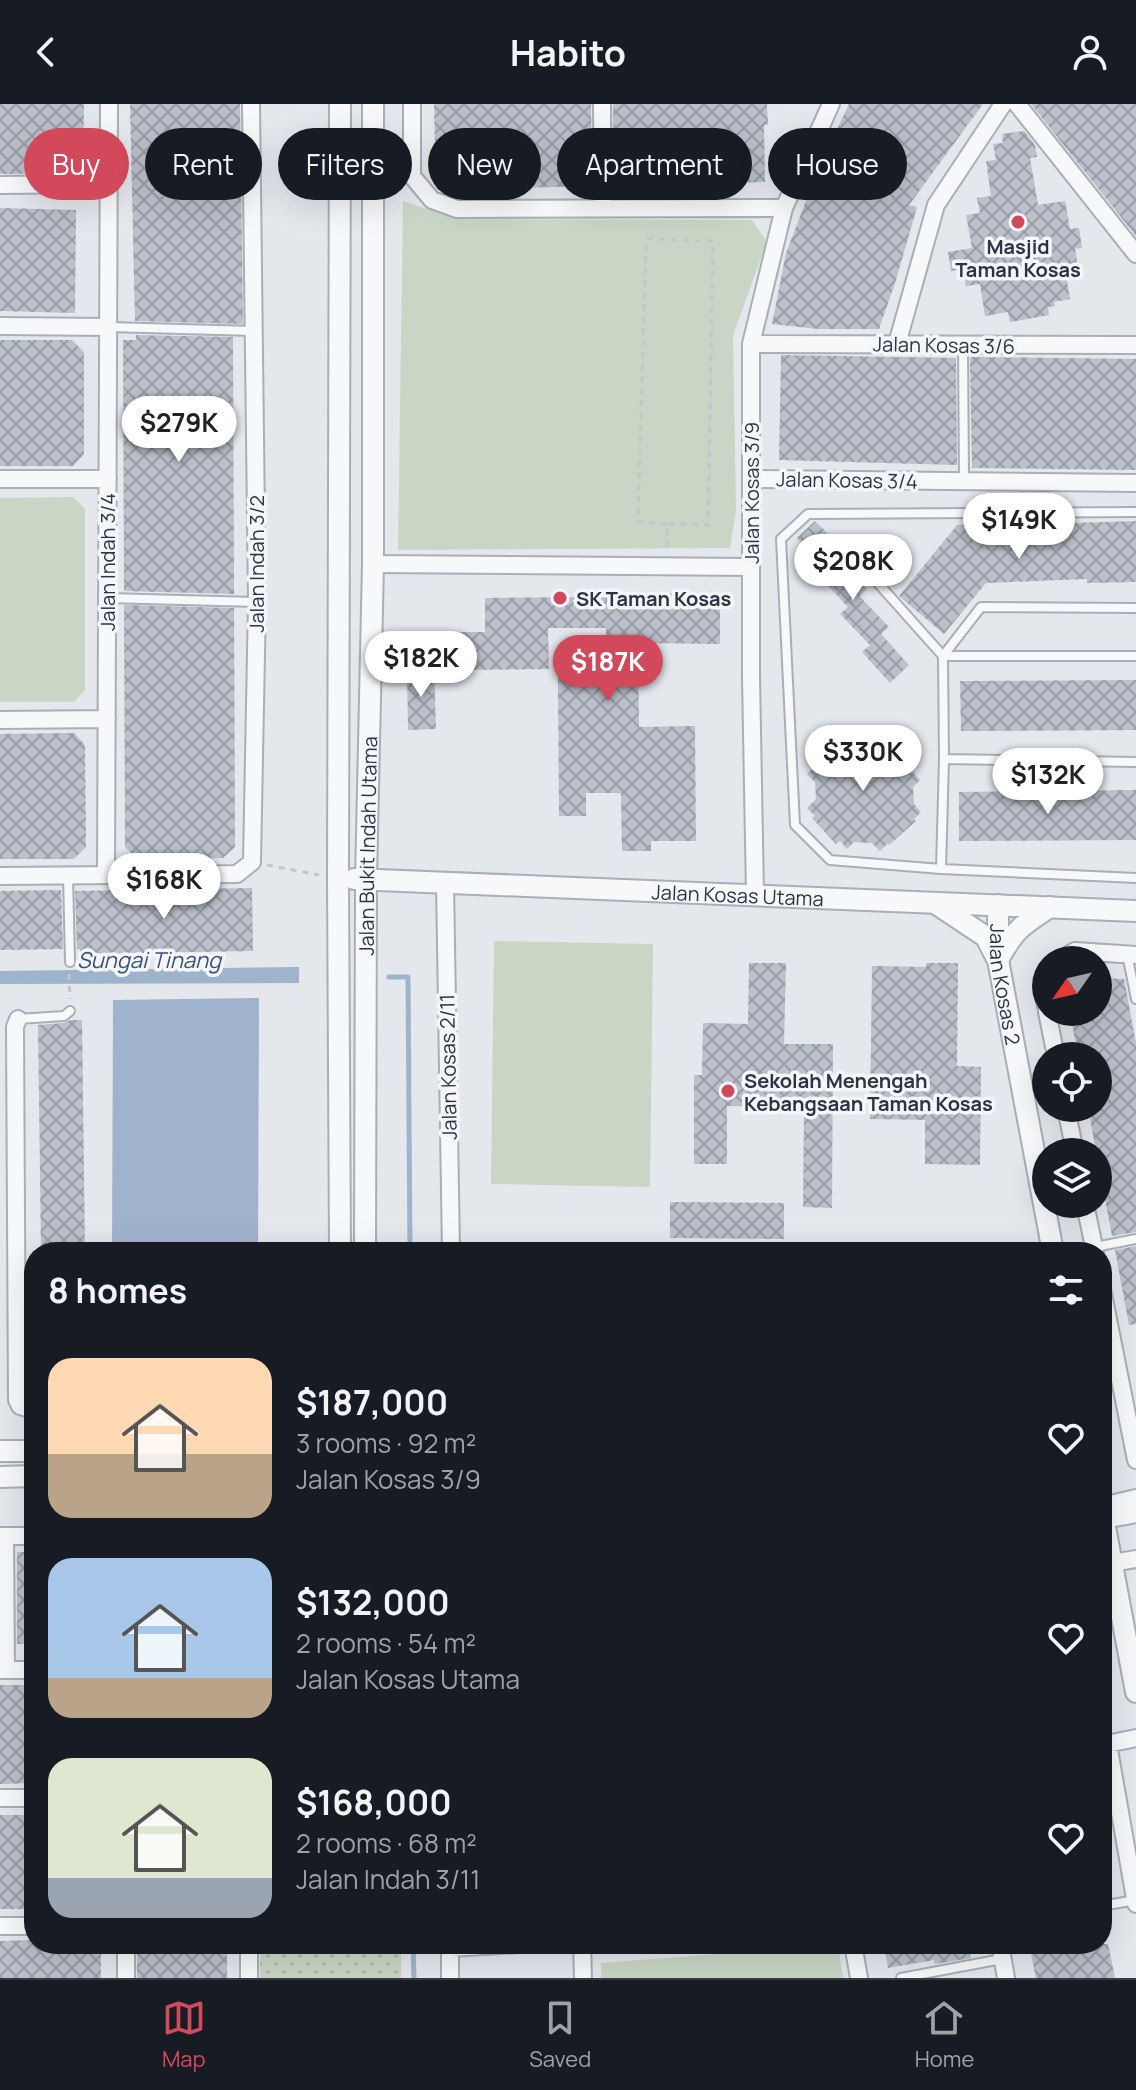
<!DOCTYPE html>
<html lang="en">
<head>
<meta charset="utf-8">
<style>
  :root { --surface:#171b24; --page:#20242c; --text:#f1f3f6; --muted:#9ea1a6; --line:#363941; --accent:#d1495b }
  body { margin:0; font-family:Manrope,sans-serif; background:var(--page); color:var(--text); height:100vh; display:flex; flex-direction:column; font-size:30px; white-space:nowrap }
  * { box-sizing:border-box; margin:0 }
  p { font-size:26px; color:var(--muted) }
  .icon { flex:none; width:44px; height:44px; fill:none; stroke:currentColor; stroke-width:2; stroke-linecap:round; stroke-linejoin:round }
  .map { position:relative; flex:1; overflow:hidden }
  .drawer { position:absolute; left:24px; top:1138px; width:1088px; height:712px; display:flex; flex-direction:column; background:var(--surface); border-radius:32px; box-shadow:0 8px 32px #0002 }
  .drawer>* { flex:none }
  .banner { position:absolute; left:24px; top:24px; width:1088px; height:72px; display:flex; gap:16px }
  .needle { width:52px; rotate:236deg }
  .tools { position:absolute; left:1032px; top:842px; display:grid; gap:16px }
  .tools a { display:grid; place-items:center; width:80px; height:80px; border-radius:50%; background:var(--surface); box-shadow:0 8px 32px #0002; font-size:40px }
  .price { position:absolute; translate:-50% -68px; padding:0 18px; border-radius:28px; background:#fff; color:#222; font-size:26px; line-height:52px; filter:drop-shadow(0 2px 4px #0008) }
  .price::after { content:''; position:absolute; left:50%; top:48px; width:24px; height:18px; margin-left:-12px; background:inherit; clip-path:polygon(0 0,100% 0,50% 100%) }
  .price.on { background:var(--accent); color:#fff }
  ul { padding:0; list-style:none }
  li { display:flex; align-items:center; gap:24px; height:200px; padding:0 24px }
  li span { display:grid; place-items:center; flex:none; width:224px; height:160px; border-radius:24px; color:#555 }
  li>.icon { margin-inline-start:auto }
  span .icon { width:96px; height:96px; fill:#fffc; stroke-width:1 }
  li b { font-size:34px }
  h2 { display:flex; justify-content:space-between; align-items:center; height:96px; padding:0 24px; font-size:34px }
  .tag { padding:0 28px; border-radius:36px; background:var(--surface); box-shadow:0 8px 32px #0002; font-size:28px; line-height:72px }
  .tag.on { background:var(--accent); color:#fff }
  header { display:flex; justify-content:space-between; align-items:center; height:104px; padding:0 24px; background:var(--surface); font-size:36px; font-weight:700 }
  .dock { display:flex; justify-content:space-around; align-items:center; height:112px; border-top:2px solid var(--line); background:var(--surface); font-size:22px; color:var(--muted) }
  .dock a { display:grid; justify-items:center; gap:4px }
  .dock .on { color:var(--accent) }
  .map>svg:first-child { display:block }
  .grass { fill:url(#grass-dots) }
  .park { fill:#c9d6c5 }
  .water { fill:#9fb4cc }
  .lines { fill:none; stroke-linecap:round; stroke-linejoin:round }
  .stream { stroke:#9fb4cc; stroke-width:5 }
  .building { fill:url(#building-cross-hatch) }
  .service-casing { stroke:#a9aeb7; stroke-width:12 }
  .minor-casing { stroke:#a9aeb7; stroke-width:20 }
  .tertiary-casing { stroke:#a9aeb7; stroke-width:24 }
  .path { stroke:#c2c5cb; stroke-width:3; stroke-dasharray:6 6; stroke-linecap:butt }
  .service { stroke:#f7f8fa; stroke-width:8 }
  .minor { stroke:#f7f8fa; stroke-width:16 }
  .tertiary { stroke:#f7f8fa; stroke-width:20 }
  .poi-dot { fill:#d1495b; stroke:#f4f6f9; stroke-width:3 }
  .labels { text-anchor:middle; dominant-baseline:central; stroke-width:7; stroke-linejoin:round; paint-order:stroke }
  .poi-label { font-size:20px; font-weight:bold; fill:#2b3445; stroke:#f4f6f9; text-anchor:start }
  .street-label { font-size:20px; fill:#2b3445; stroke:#f4f6f9 }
  .water-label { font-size:22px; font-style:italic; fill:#34527a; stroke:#f4f6f9 }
</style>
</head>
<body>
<header><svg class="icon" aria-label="back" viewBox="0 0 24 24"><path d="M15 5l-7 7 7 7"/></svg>Habito<svg class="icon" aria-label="person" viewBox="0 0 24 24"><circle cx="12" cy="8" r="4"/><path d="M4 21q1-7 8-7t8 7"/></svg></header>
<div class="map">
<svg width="1136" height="1874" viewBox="0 0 1136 1874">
  <defs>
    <pattern id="grass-dots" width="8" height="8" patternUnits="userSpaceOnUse" patternTransform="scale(2)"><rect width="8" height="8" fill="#c9d6c5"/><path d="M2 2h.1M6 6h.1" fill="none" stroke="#adb8ab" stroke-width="1.8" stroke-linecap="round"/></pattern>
    <pattern id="building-cross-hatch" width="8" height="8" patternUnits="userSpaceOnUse" patternTransform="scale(2)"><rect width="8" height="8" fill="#bbc0ca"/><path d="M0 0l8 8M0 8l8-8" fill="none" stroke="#989da6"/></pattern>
  </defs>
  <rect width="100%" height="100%" fill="#e4e7ec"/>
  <path class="grass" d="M260,1840H401V1874H260Z"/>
  <path class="park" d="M403,97L456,115L752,116L767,138L733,231L736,407L730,444L398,446Z
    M73,393L85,405V586L74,598H0V394Z
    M494,837L653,840L650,1083L491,1080Z
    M838,1841L843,1874H601V1859Z"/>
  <path class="water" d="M299,863V879L0,880V867Z
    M259,894L258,1148H112L113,896Z"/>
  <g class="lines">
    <path class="stream" d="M389,873H408L410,1148
      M413,1840L414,1874"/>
  </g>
  <path class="building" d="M0,0H84L83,69L0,70Z
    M130,0H240L243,220L135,217Z
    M434,0H591L592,82L438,86L436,83Z
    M613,0H767L768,21H764L765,78L614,82Z
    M849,0H983L909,101L917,103L896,176L879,225H818L772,220L786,149L819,63Z
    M1031,0H1136V132Z
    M1024,27L1035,41L1037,53L1030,54L1038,101L1065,97L1070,125L1079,124L1082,144L1075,145L1078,162L1065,164L1070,195L1054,198L1055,202L1048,203L1049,211L1010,218L1008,208L985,212L980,180L966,182L963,165L951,167L948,148L972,144L966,111L980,109L977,94L991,92L986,57L996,56L993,40L1003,39L1002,30Z
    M0,104L76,106L75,209L0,207Z
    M136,231L233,233L234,490L124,487L123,236H136Z
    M0,236H72L84,248V350L73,362H0Z
    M781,251L956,254L957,361L779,356Z
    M972,253L1136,255V366L972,364L970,254Z
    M1060,415H1071V419L1136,417V478L1087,479V475L986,479L944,530L899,492L957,421Z
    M815,417L843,445V448L838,454L867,485L859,492L889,523L881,530L909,561L890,579L862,548L870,541L840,510L848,503L818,471L826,465L797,434Z
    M650,489L720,490V540L638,539L639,623L695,622L696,737H651V747H622L621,689H586V712H559L558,573H607L606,524H548L549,565L457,566V528H485V494L609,493V495L651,496Z
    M124,501L234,504L235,743L223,754L137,755L125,743Z
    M407,564H434L436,625L408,626Z
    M1136,576V626L961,627L960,577Z
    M74,629L85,641L86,743L74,755H0V630Z
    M847,631L855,639L873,638L880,632L886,639L888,637L915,666L912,667L920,676L913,683L914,700L921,708L914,715L916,717L889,741L888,739L880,747L872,739L854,738L847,745L840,737L836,740L812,714L815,712L807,704L816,695L815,678L807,670L815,662L811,658L835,634L840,638Z
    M1136,686V736L959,737V688Z
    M252,784L253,847L80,850V845H77L75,787Z
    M61,786L63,845L0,846V787Z
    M749,859H786L784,940H833L832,1104L803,1103L804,1003L727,1002V1060H694V971H702L703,919L748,920Z
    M926,859H958L957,962L981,963L980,1061L925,1060V1016L870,1015L872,862L926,863Z
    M1098,874L1124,875L1136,939V1128L1112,1132L1088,1004H1098V952H1078L1070,908H1098Z
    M70,916H82L85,1148H41L38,921L64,919Z
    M670,1098L784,1099V1135L670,1134Z
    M1136,1142V1220L1129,1221L1115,1146Z
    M17,1448H34V1540H17Z
    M0,1581H34V1679L0,1680Z
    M0,1711H34V1805H0Z
    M34,1836V1840H93L101,1848V1874H0V1837Z
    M137,1840H227V1874H137Z
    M884,1840H968L971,1854L935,1860L934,1856L888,1864Z
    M1029,1840H1108L1115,1874H1036Z"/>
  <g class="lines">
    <defs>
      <path id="service" d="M108,223L254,227
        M963,242L964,377
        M1136,408L808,410L781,435L795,721L830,756L941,765L1136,774
        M850,447L885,460L887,464L877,478L943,552H1136
        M107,494L256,498
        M944,655L1136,658
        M941,765L944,655L943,552L981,503L1136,504
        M68,771L70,858
        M1127,850L1136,895
        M18,915L64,912L70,907
        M1095,1143L1136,1135
        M17,1220L34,1219
        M1102,1802L1135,1796
        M901,1874L1002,1855"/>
      <path id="minor" d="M412,0V72L432,96L457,105L784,104
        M602,0L603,104
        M1017,0L1136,150
        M0,81L108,80
        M0,222L108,223
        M751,240L1136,241
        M897,240L936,101L1003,0
        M0,375H108
        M751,375L1136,379
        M373,460L750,463
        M0,616L107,615
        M106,771L109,0
        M0,772L237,770L252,758L257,498L251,0
        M445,778L451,1148
        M755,791L751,573V240L784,104L831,0
        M1061,856L1075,847L1136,851
        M1046,880L1043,887L1046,902
        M1047,908L1056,952
        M18,915L15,923L17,1296L20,1302L34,1306
        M1066,1004L1075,1048
        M1085,1100L1095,1148
        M1102,1185L1136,1356
        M1102,1402L1136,1394
        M1104,1416L1136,1410
        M0,1432H34
        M5,1432L6,1566
        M1112,1459L1136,1455
        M0,1566H34
        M1108,1640L1136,1800
        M1102,1641L1136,1634
        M0,1694H34
        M0,1822H34
        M126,1840V1874
        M249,1840V1874
        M450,1840V1874
        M582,1840L583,1874
        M853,1840L859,1874
        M1000,1840L1006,1874
        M450,1844L519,1840"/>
      <g id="tertiary">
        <path d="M340,0L338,774L340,1148"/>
        <path id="s1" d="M354,775L1136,807"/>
        <path d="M938,801L986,833L996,853"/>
        <path id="s2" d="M998,801V856L1053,1148"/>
        <path d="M998,856C1014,826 1022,821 1050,803"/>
        <path id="s3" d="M365,1148L366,775L373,460V0"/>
        <path d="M0,1347H34"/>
        <path d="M0,1373L34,1372"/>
        <path d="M1102,1407L1136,1588"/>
      </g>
    </defs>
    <use href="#service" class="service-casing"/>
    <use href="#minor" class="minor-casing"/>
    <use href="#tertiary" class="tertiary-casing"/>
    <path class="path" d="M667,420L638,417L646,135L713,137L708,421L667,420V446
      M267,761L319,771
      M69,870L70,895"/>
    <use href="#service" class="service"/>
    <use href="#minor" class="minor"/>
    <use href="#tertiary" class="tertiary"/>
  </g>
  <g class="poi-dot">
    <circle cx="1018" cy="118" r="8"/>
    <circle cx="560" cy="494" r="8"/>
    <circle cx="728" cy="987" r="8"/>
  </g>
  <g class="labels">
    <g class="poi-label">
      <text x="1018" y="142" text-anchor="middle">Masjid<tspan x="1018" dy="23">Taman Kosas</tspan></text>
      <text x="576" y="494">SK Taman Kosas</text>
      <text x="744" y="976">Sekolah Menengah<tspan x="744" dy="23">Kebangsaan Taman Kosas</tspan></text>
    </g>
    <g class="street-label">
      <text transform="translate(944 241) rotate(1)">Jalan Kosas 3/6</text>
      <text transform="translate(847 376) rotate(1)">Jalan Kosas 3/4</text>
      <text transform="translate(751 389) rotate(-90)">Jalan Kosas 3/9</text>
      <text transform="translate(107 458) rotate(-90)">Jalan Indah 3/4</text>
      <text transform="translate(256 460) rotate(-90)">Jalan Indah 3/2</text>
      <text stroke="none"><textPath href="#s3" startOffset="406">Jalan Bukit Indah Utama</textPath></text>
      <text stroke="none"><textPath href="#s1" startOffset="384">Jalan Kosas Utama</textPath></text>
      <text stroke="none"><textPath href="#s2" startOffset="80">Jalan Kosas 2</textPath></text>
      <text transform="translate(448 963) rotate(-91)">Jalan Kosas 2/11</text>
    </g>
    <g class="water-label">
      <text x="149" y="856">Sungai Tinang</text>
    </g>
  </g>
</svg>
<div class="tools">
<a><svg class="needle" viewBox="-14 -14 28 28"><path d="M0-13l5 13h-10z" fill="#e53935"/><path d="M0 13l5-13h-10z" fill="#9ea1a6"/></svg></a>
<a><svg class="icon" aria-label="locate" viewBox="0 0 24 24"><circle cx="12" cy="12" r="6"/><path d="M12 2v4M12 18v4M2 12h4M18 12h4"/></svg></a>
<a><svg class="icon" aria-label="layers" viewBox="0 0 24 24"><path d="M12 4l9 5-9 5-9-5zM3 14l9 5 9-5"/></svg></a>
</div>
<b class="price" style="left:179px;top:360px">$279K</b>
<b class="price" style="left:1019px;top:457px">$149K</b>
<b class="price" style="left:853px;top:498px">$208K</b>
<b class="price" style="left:421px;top:595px">$182K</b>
<b class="price on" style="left:608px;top:599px">$187K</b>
<b class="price" style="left:863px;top:689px">$330K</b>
<b class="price" style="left:1048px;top:712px">$132K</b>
<b class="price" style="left:164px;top:817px">$168K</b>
<div class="banner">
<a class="tag on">Buy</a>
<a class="tag">Rent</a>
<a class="tag">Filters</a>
<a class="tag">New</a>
<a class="tag">Apartment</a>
<a class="tag">House</a>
</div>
<section class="drawer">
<h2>8 homes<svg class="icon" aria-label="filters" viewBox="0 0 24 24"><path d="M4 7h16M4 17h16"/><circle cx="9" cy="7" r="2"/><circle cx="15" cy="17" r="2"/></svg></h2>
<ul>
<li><span style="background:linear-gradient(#ffd9b3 60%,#b9a48a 0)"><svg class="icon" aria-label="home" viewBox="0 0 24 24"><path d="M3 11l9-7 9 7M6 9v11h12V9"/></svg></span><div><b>$187,000</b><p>3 rooms · 92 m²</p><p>Jalan Kosas 3/9</p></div><svg class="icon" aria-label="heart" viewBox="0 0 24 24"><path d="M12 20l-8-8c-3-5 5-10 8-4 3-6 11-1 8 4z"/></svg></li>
<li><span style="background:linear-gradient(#a9c7e8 75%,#b9a48a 0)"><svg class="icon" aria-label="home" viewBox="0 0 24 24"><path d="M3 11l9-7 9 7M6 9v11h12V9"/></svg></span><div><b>$132,000</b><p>2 rooms · 54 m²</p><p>Jalan Kosas Utama</p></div><svg class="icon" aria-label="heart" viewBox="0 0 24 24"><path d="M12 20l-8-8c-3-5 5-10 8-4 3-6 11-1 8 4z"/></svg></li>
<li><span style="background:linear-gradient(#dfe7d0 75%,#9aa5b1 0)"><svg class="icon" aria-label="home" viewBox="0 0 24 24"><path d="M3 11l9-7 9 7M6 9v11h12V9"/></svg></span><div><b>$168,000</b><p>2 rooms · 68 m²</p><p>Jalan Indah 3/11</p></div><svg class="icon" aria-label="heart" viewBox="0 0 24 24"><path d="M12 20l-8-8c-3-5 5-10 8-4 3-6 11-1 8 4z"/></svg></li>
</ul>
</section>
</div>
<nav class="dock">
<a class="on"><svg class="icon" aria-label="map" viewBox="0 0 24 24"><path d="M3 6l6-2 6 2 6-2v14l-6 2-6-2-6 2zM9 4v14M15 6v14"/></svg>Map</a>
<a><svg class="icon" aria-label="saved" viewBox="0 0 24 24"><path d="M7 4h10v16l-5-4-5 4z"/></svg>Saved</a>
<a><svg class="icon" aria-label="home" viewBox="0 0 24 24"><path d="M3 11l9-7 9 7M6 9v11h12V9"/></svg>Home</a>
</nav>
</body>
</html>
